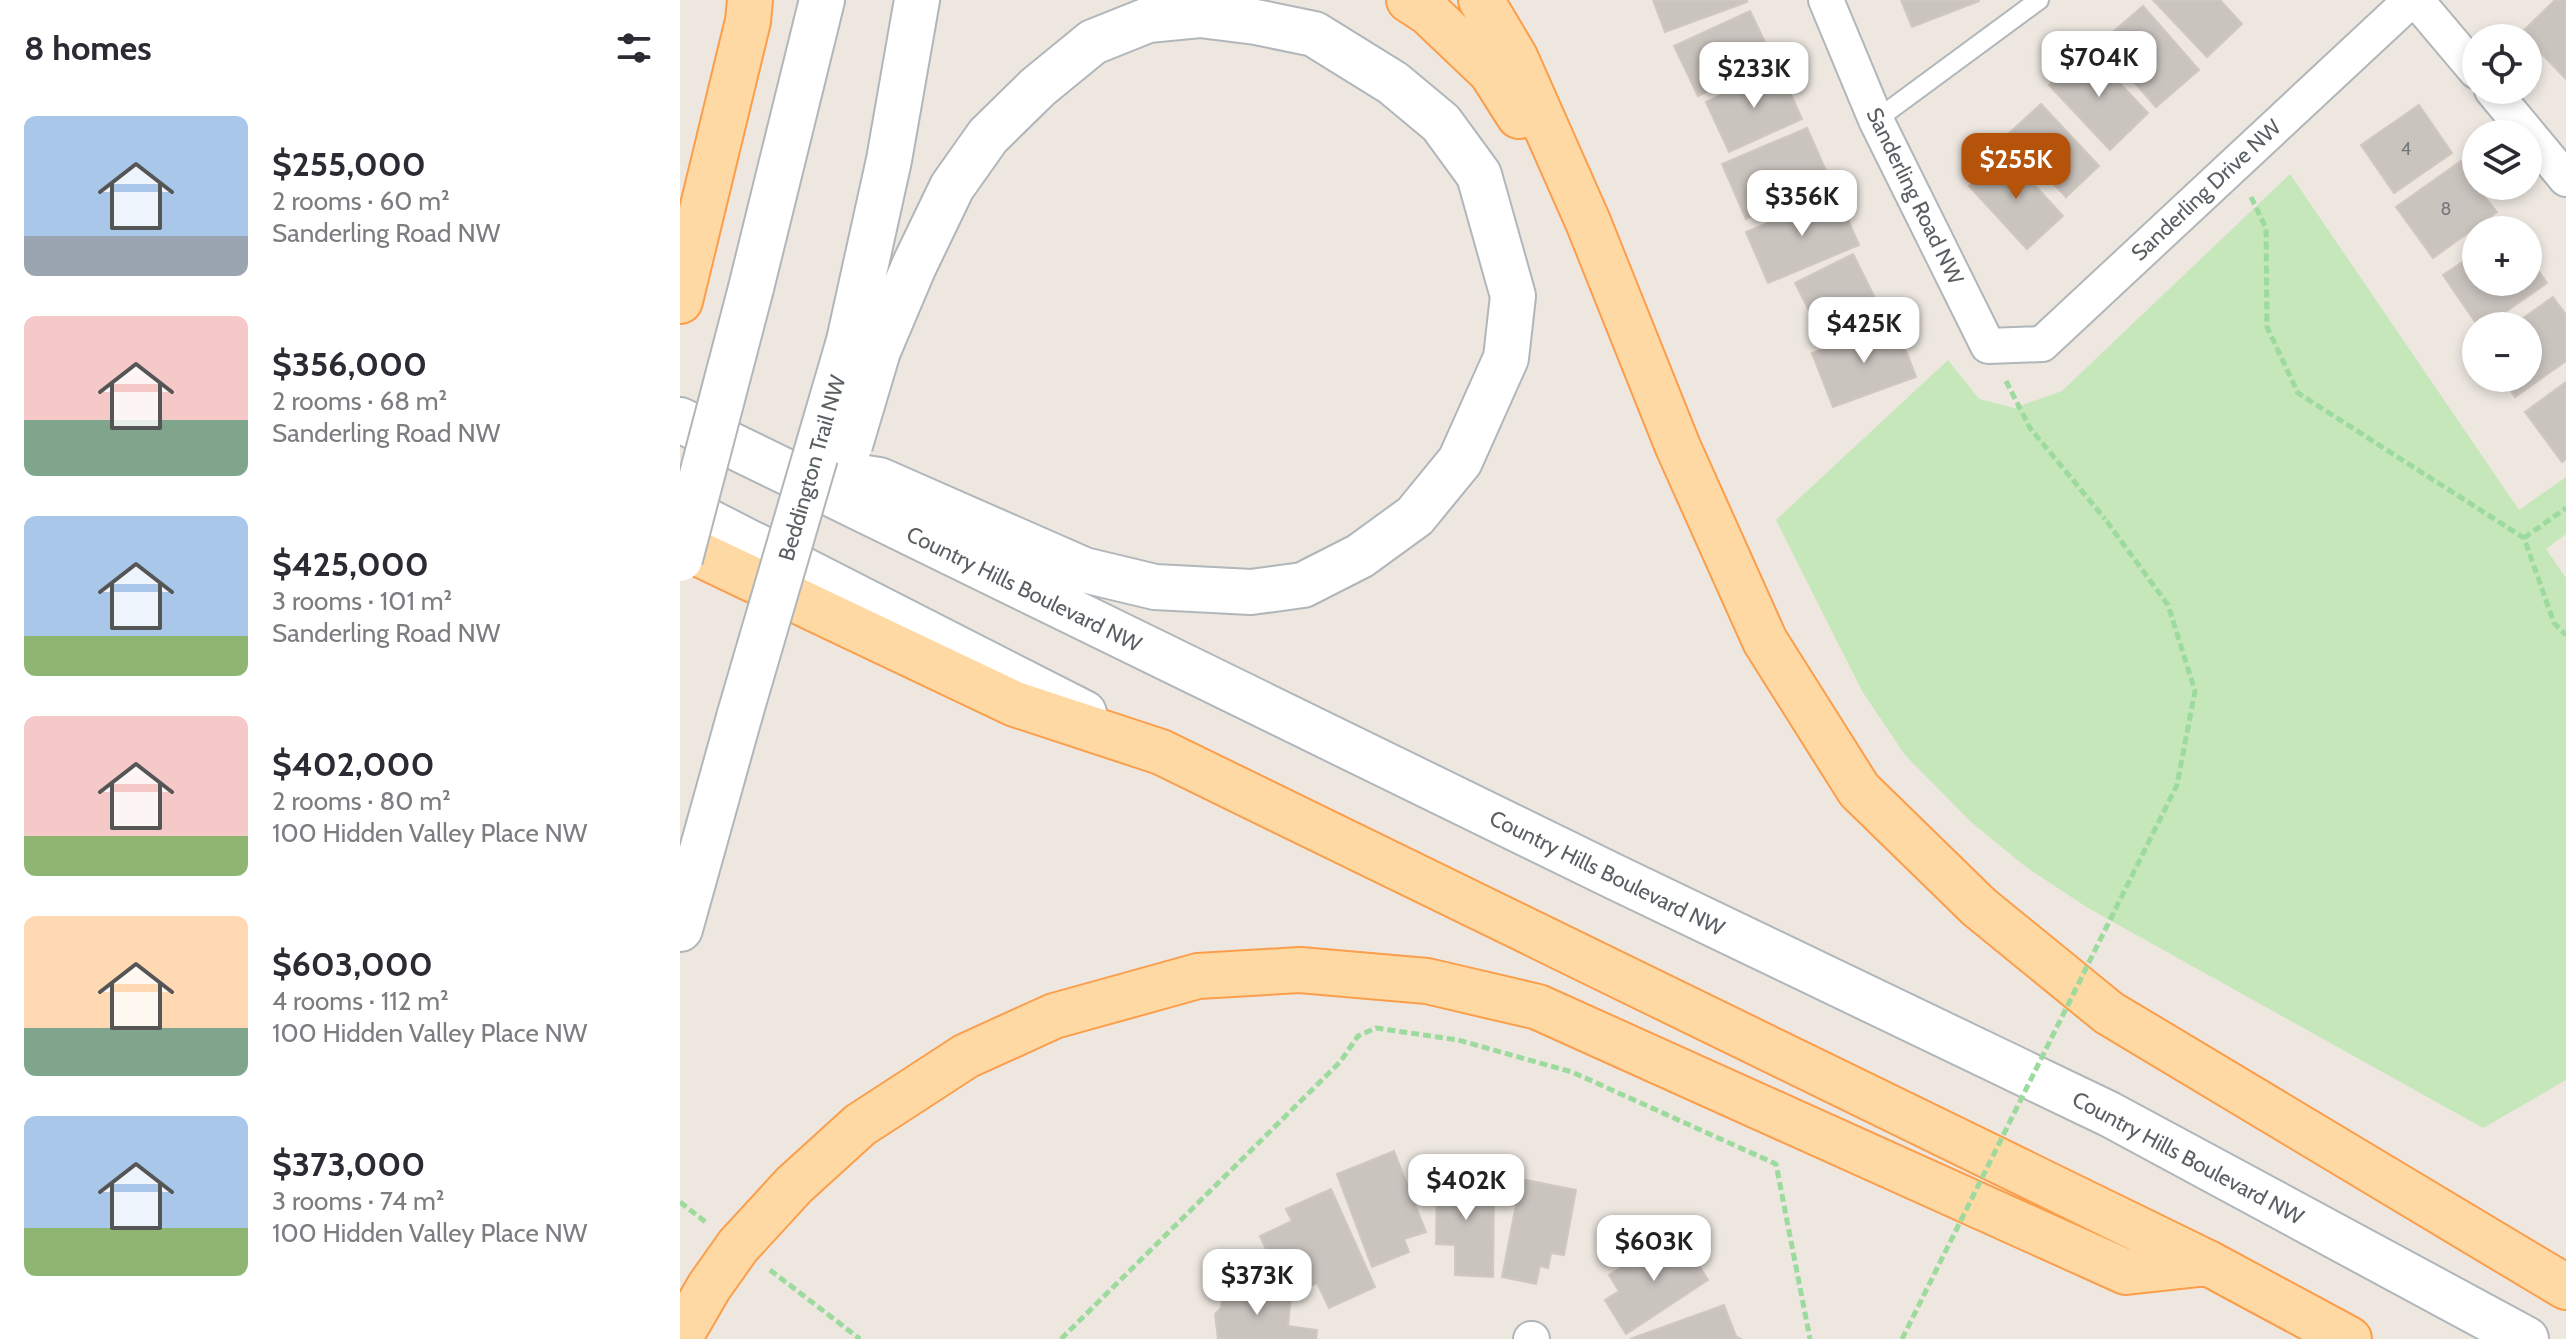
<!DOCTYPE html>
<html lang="en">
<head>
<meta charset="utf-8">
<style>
  :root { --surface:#fff; --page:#f7f7f7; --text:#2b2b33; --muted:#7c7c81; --accent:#b45309 }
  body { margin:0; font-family:Cabin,sans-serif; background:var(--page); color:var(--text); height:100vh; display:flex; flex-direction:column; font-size:30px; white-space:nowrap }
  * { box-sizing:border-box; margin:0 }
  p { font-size:26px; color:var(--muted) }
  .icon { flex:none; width:44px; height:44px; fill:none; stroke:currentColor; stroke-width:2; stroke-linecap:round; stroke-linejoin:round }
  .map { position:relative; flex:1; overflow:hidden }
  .sheet { display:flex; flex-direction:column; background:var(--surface); width:680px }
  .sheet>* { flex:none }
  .fabs { position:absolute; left:1782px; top:24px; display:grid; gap:16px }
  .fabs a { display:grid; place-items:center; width:80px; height:80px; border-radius:50%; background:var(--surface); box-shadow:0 4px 12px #0003; font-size:40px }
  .price { position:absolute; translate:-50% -68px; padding:0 18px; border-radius:16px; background:#fff; color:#222; font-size:26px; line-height:52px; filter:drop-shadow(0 2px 4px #0008) }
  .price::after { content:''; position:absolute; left:50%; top:48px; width:24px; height:18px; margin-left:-12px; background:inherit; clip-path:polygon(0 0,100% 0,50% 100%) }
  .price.active { background:var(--accent); color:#fff }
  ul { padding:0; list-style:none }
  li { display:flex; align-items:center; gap:24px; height:200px; padding:0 24px }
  li span { display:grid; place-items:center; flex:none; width:224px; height:160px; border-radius:12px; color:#555 }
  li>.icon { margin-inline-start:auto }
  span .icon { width:96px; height:96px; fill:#fffc; stroke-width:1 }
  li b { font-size:34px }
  h2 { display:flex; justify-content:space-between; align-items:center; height:96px; padding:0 24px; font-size:34px }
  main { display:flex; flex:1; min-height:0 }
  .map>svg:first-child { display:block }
  .park { fill:#c5e7ba }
  .building { fill:#cac4bf; stroke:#d2c7be; stroke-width:2 }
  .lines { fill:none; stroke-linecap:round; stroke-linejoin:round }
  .lane-casing { stroke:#b1b6b9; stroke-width:22 }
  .street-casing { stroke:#b1b6b9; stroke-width:38 }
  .secondary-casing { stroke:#b0b6b9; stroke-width:48 }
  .primary-casing { stroke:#fb9e4b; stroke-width:48 }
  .path { stroke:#9cda9d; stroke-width:5; stroke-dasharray:8 4; stroke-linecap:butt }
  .lane { stroke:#fff; stroke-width:18 }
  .street { stroke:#fff; stroke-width:34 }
  .secondary { stroke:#fff; stroke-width:44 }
  .primary { stroke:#ffd9a3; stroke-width:44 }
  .secondary-bridge-casing { stroke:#b0b6b9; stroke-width:48; stroke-linecap:butt }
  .path-bridge { stroke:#9cda9d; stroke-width:5; stroke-dasharray:8 4; stroke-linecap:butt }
  .secondary-bridge { stroke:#fff; stroke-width:44 }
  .labels { text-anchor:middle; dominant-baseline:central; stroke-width:6; stroke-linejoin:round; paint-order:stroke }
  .number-label { font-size:18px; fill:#757879 }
  .street-label { font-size:22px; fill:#595f62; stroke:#fff }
</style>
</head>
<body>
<main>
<section class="sheet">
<h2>8 homes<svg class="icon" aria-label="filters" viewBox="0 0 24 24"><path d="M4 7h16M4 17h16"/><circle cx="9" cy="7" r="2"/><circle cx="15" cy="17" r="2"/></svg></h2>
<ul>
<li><span style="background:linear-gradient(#a9c7e8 75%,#9aa5b1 0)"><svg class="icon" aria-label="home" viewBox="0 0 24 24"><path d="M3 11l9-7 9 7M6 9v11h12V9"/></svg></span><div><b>$255,000</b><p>2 rooms · 60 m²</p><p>Sanderling Road NW</p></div></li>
<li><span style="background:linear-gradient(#f6c9c9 65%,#7fa58c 0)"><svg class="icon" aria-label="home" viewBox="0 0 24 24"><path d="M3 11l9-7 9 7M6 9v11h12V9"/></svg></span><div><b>$356,000</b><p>2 rooms · 68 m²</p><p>Sanderling Road NW</p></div></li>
<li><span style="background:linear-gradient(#a9c7e8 75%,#8fb573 0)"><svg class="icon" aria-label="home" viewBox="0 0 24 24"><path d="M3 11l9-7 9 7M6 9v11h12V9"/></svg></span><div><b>$425,000</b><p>3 rooms · 101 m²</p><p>Sanderling Road NW</p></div></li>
<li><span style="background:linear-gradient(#f6c9c9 75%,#8fb573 0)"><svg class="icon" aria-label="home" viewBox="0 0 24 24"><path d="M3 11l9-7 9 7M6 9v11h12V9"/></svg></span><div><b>$402,000</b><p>2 rooms · 80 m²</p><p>100 Hidden Valley Place NW</p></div></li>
<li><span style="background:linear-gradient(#ffd9b3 70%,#7fa58c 0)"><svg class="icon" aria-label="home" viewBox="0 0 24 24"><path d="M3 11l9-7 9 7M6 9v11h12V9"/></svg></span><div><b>$603,000</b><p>4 rooms · 112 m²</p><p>100 Hidden Valley Place NW</p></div></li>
<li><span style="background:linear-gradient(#a9c7e8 70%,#8fb573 0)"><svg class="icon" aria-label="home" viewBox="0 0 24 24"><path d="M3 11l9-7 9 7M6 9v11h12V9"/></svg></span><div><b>$373,000</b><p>3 rooms · 74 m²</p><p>100 Hidden Valley Place NW</p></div></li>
</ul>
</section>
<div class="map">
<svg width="1886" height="1339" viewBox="0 0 1886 1339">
  <rect width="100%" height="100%" fill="#ede7e0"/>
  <path class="park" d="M1610,174L1839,510L1886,477V534L1866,549L1886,578V1080L1803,1128L1408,908L1346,867L1290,821L1225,755L1182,691L1096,520L1268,360L1299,399L1334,408L1382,391Z"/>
  <path class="building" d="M973,0H1067V2L985,32Z
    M1221,0H1299V1L1232,27Z
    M1473,0H1540L1562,24L1527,57Z
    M1875,0H1886V79L1841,33Z
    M1463,6L1519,70L1476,107L1420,43Z
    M1070,11L1094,61L1018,96L994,46Z
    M1407,49L1468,113L1430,150L1369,85Z
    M1099,68L1122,119L1049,152L1026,102Z
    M1361,104L1419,166L1386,197L1327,135Z
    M1739,105L1772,153L1714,193L1681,145Z
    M1127,128L1151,182L1066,219L1042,164Z
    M1325,153L1383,216L1347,249L1289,186Z
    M1781,161L1796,186L1817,212L1753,258L1716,207Z
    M1157,194L1179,245L1088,283L1066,232Z
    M1796,253V282H1848V256L1867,283L1805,326H1798L1763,275Z
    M1173,254L1200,308L1143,338L1115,283Z
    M1873,297L1886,315V361L1835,397L1822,378H1848V326H1832Z
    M1215,322L1236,377L1153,407L1132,353Z
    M1886,382V459L1882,462L1845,412Z
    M714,1151L746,1232L724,1239L729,1252L692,1267L657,1174Z
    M776,1168H787L793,1174L792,1188H814L813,1277L775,1275V1245L756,1244L757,1175Z
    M841,1179L896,1190L884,1255L871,1253L868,1268L860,1266L856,1284L822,1277Z
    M651,1189L695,1287L649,1308L637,1283L618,1292L603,1258L592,1263L580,1236L612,1221L606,1209Z
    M999,1233L1028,1280L946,1334L925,1300L939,1291L929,1275Z
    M544,1288L563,1290L564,1288L611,1295L608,1326L637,1330L636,1339H538L535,1314L541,1308Z
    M1044,1305L1056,1336L1061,1339H950Z"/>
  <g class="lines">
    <defs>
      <path id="lane" d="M1196,120L1359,0"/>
      <path id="street" d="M1146,0L1196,120L1308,346L1362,344L1731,0
        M1736,0L1796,71
        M1812,90L1886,179
        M851,1339H852"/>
      <path id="secondary" d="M71,288L142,0
        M169,341L209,160L237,0
        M0,420L935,877L1429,1114L1846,1339
        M128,469L199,480L404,570L475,587L571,592L623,585L680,556L735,516L780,461L826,358L833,296L799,175L761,123L713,83L634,34L576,22L520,15L468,20L413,42L358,87L308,136L272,187L234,266L198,351
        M0,507L404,713
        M0,929L60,714"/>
      <path id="primary" d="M729,0L749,13L811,72L839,116
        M801,0L835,57L908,222L998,447L1085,641L1179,790L1299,907L1429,1013L1886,1287
        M0,301L68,21L70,0
        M0,545L335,704L481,752L1528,1263L1669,1339
        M0,1337L29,1287L58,1246L114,1185L180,1125L286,1056L374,1016L518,976L620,970L747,981L858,1007L1446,1272L1528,1263"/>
    </defs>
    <use href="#lane" class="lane-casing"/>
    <use href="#street" class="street-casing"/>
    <use href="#secondary" class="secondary-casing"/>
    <use href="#primary" class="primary-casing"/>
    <path class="path" d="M1571,197L1586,228L1587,327L1618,393L1844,538L1874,623L1886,635
      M1326,381L1350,428L1425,519
      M1844,538L1886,508
      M0,1202L28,1224
      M90,1270L180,1339
      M381,1339L660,1062L678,1036L696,1028L778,1040L892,1072L1096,1164L1130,1339"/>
    <use href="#lane" class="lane"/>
    <use href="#street" class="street"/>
    <use href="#secondary" class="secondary"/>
    <use href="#primary" class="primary"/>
    <defs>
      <path id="secondary-bridge" d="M170,445L198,351
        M0,559L71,288
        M60,714L169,341"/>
    </defs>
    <use href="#secondary-bridge" class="secondary-bridge-casing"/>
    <path class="path-bridge" d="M1222,1339L1497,785L1515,691L1488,605L1425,519"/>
    <use href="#secondary-bridge" class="secondary-bridge"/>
  </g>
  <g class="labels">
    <g class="number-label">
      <text x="1726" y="149">4</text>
      <text x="1766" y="209">8</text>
    </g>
    <g class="street-label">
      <text transform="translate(1526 190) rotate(-43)">Sanderling Drive NW</text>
      <text transform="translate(1235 196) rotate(64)">Sanderling Road NW</text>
      <text transform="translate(132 468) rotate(-74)">Beddington Trail NW</text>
      <text transform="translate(344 589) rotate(26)">Country Hills Boulevard NW</text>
      <text transform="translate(927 873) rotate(26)">Country Hills Boulevard NW</text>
      <text transform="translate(1508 1158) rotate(28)">Country Hills Boulevard NW</text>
    </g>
  </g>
</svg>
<div class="fabs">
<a><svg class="icon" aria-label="locate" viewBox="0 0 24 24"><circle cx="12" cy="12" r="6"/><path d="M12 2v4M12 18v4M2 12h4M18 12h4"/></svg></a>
<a><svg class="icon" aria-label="layers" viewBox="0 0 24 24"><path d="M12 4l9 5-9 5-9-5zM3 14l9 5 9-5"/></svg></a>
<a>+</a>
<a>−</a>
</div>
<b class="price" style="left:1419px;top:99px">$704K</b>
<b class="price" style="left:1074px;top:110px">$233K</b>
<b class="price active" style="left:1336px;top:201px">$255K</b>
<b class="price" style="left:1122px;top:238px">$356K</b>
<b class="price" style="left:1184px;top:365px">$425K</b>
<b class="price" style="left:786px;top:1222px">$402K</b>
<b class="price" style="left:974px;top:1283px">$603K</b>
<b class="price" style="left:577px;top:1317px">$373K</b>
</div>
</main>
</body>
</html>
